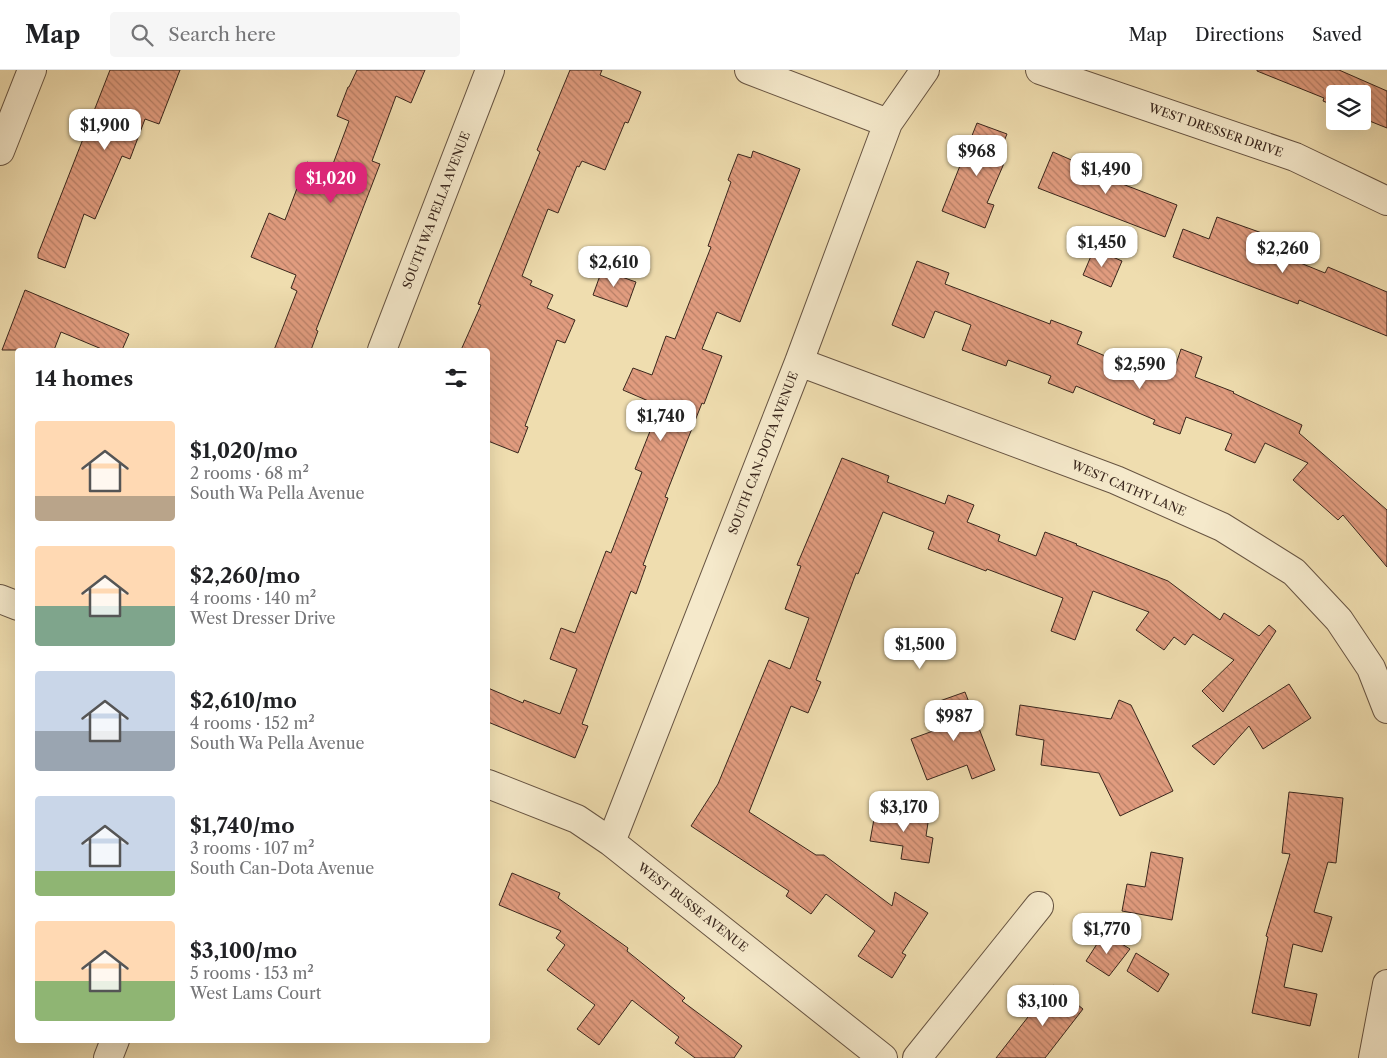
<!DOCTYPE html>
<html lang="en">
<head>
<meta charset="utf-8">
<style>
  :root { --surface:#fff; --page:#f6f6f6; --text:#202124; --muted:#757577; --line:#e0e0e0; --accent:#db2777 }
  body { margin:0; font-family:"Libre Caslon Text",serif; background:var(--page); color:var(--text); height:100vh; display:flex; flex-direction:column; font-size:19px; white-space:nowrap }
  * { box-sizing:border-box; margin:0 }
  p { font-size:16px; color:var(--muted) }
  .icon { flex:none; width:28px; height:28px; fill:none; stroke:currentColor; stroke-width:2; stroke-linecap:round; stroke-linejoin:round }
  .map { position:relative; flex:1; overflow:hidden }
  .details { position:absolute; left:15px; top:278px; width:475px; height:695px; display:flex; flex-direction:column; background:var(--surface); border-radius:5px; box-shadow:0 5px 20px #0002 }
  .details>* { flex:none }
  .buttons { position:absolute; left:1326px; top:15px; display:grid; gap:10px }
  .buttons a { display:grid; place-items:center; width:45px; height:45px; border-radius:5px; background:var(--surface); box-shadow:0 5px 20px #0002; font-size:25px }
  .price { position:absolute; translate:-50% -42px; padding:0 11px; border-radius:10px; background:#fff; color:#222; font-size:16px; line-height:32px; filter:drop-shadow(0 1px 2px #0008) }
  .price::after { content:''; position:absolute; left:50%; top:30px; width:15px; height:11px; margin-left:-8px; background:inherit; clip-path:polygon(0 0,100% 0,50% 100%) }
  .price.selected { background:var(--accent); color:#fff }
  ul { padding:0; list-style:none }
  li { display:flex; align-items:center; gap:15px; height:125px; padding:0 20px }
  li span { display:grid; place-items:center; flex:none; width:140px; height:100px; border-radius:5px; color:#555 }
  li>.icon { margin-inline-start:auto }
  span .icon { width:60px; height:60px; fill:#fffc; stroke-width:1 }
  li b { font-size:21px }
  h2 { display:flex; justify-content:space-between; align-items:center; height:60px; padding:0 20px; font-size:21px }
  header { display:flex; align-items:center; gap:30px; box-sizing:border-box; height:70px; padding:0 25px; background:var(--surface); border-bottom:1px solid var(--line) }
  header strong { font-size:24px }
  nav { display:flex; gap:28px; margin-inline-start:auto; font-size:18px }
  .search { width:350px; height:45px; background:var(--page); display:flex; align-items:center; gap:12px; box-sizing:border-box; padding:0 18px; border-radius:5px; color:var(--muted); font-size:19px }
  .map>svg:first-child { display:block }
  .building { fill:url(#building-back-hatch); stroke:#3a271d }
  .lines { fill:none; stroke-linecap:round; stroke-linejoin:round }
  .minor-casing { stroke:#675442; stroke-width:30 }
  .minor { stroke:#f5e9cb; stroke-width:28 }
  .labels { text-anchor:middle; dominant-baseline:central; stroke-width:5; stroke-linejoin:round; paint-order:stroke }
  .street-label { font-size:12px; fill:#3a271d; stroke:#f5e9cb }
</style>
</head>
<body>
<header>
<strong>Map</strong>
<div class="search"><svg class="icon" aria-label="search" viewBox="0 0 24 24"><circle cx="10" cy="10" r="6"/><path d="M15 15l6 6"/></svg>Search here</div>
<nav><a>Map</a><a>Directions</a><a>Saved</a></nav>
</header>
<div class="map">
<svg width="1387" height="988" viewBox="0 0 1387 988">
  <defs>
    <pattern id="building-back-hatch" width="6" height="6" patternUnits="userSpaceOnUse" patternTransform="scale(1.25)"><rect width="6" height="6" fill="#e19c7f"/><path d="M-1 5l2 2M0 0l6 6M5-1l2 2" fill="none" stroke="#b77f67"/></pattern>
  </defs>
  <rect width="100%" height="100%" fill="#efddaf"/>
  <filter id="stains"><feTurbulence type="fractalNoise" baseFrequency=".004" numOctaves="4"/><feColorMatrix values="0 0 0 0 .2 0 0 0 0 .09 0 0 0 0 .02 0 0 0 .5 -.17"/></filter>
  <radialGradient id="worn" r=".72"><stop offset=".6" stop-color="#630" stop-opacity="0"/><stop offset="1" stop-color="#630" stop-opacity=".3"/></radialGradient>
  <path class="building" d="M110,0H180L159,54L145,49L130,89L122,86L95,149L84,144L65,198L38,188V184Z
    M357,0H425L411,33L396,26L372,91L380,94L316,260L318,261L311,280H274L297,221L291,218L296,205L251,187L269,143L285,150L307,92L330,102L349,51L337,46L348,17H349Z
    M570,0H602L600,5L641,22L628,53L625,52L605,100L582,91L579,97L577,96L558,143L548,139L522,206L532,211L530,215L553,225L547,238L575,250L565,273L557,270L525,356L528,357L518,383L488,371V280H461L481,235L478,234L540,82L537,80Z
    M1257,0H1339L1387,21V58L1362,48V24H1335V36L1323,31L1324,28L1257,1Z
    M977,53L1007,64L997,88L1005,91L987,133L994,135L985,158L942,141Z
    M753,81L800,99L740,252L717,242L702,279L722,286L704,334L702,333L665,427L668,428L643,495L646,496L636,524L631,521L610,577L582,654L588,656L575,688L488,652V618L523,633L524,630L560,644L577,599L550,589L561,558L575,563L606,481L611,483L642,402L635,399L660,336L623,320L633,298L652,305L666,266L675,269L711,177L708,176L731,112L728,110L738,84L751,88Z
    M1053,82L1113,108L1112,110L1177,135L1165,167L1038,118Z
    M1217,147L1276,168L1271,181L1325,203L1328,197L1387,222V266L1299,230L1298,234L1173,187L1183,159L1209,169Z
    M1094,179L1122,191L1111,217L1083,205Z
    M917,191L949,203L945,214L1050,254L1051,250L1082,262L1077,274L1143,302L1147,291L1173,303L1181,279L1202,287L1195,307L1234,322L1233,323L1302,355L1299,363L1387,440V497L1343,445L1338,450L1293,410L1308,393L1265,373L1255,393L1225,380L1232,364L1186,347L1180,364L1153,354L1155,350L1076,316L1073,323L1048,313L1051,306L1008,290L1006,296L962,280L971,255L935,241L924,268L892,255Z
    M602,200L636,212L627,237L593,225Z
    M25,220L129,264L122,280H104L61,262L54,280H2Z
    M842,388L889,406L887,412L945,434L948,425L974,435L967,452L1000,465L998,471L1036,486L1045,462L1077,474L1076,475L1168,511L1220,550L1224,543L1259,566L1269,555L1276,561L1223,642L1202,621L1234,590L1193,564L1185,575L1174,567L1164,580L1136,560L1149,542L1093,521L1075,570L1051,561L1063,528L987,499L986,501L928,479L934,462L883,442L858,504L856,503L816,610L821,612L808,643L791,636L749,742L816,785H824L892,836L895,822L928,843L902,883L906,885L892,908L858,886L875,861L826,824L811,844L786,826L789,821L691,756L718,714L769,590L790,599L809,548L785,539L801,496L797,495Z
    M1289,614L1311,648L1263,679L1249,656L1214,695L1192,676Z
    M965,622L995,700L972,709L967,695L927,710L911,669L944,657L934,633Z
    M1119,630L1131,635L1173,721L1120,746L1099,703L1041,695L1044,670L1016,665L1020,635L1111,649Z
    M1289,722L1343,728L1336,793L1328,792L1314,842L1332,847L1322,882L1293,874L1284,917L1317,924L1310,956L1252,943L1268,867L1266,866L1290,784L1282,783Z
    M876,738L929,746L926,766L933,768L929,793L901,789L903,776L870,771Z
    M1151,782L1183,788L1172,850L1122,841L1127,814L1145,817Z
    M512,803L560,823L558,828L628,878L627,881L685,928L682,931L742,976L734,988H695L675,973L679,967L632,930L599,975L577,959L595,935L547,900L565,875L556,868L561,861L499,835Z
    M1104,863L1130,879L1109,906L1086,891Z
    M1136,883L1169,904L1158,922L1127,901Z
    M1053,915L1083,939L1045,988H996Z"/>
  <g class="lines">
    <defs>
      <path id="minor" d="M749,0L888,53
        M1040,0L1295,87L1387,131
        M0,81L32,0
        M382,280L490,0
        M799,292L1116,410L1222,457L1294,502L1339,550L1371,598L1387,639
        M0,529L18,536
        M488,714L577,749L611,772L883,988
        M611,772L799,292L888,53L925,0
        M108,988L115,970
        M917,988L1039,836
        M1373,988L1387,914"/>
    </defs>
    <use href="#minor" class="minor-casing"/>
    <use href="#minor" class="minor"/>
  </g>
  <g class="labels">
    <g class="street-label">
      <text transform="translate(1216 60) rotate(19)">WEST DRESSER DRIVE</text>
      <text transform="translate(436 140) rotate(-69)">SOUTH WA PELLA AVENUE</text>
      <text transform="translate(763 383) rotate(-69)">SOUTH CAN-DOTA AVENUE</text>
      <text transform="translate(1129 418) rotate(23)">WEST CATHY LANE</text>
      <text transform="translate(693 837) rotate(38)">WEST BUSSE AVENUE</text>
    </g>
  </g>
  <rect width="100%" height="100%" filter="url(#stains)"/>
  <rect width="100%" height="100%" fill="url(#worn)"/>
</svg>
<div class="buttons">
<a><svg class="icon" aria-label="layers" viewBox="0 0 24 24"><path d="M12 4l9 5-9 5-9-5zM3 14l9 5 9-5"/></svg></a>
</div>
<b class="price" style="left:105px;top:81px">$1,900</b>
<b class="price" style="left:977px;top:107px">$968</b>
<b class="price" style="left:1106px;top:125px">$1,490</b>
<b class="price selected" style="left:331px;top:134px">$1,020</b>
<b class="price" style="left:1102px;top:198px">$1,450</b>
<b class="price" style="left:1283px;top:204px">$2,260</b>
<b class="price" style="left:614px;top:218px">$2,610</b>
<b class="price" style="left:1140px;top:320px">$2,590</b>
<b class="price" style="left:661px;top:372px">$1,740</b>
<b class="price" style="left:920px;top:600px">$1,500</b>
<b class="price" style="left:954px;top:672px">$987</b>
<b class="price" style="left:904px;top:763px">$3,170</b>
<b class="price" style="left:1107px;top:885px">$1,770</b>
<b class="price" style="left:1043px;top:957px">$3,100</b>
<section class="details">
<h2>14 homes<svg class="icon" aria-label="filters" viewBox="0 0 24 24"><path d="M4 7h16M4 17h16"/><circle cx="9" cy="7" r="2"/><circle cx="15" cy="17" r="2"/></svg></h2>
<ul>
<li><span style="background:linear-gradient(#ffd9b3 75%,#b9a48a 0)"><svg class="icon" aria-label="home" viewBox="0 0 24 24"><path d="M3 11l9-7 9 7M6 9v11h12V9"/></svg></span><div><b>$1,020/mo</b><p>2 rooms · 68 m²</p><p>South Wa Pella Avenue</p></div></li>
<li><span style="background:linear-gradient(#ffd9b3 60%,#7fa58c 0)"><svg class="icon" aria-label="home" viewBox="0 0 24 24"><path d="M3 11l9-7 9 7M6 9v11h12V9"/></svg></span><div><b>$2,260/mo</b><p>4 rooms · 140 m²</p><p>West Dresser Drive</p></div></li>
<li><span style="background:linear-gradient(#c9d6e8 60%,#9aa5b1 0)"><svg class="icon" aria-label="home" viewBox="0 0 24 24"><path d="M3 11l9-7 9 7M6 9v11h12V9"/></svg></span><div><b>$2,610/mo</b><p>4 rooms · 152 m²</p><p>South Wa Pella Avenue</p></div></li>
<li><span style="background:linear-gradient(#c9d6e8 75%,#8fb573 0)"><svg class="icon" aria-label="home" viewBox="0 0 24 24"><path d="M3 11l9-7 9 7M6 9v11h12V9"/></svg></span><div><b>$1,740/mo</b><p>3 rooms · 107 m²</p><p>South Can-Dota Avenue</p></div></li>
<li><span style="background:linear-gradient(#ffd9b3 60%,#8fb573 0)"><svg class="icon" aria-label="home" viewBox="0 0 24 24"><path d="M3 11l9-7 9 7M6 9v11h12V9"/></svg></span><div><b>$3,100/mo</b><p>5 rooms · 153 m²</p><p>West Lams Court</p></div></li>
</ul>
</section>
</div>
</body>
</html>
